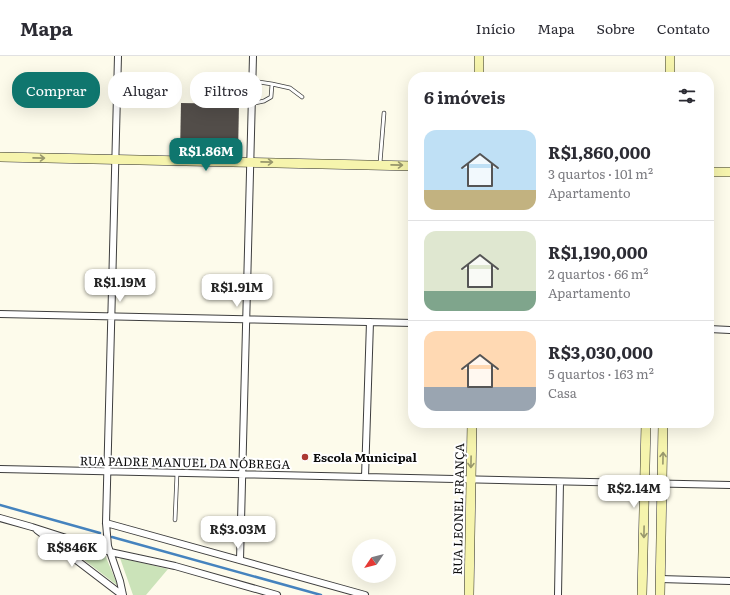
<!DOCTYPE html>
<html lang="pt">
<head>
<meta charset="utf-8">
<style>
  :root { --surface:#fff; --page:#f7f7f7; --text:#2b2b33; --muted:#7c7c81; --line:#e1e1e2; --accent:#0f766e }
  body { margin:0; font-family:Literata,serif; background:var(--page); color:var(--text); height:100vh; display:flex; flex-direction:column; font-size:15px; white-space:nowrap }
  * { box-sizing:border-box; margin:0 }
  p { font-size:13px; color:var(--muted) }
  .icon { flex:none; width:22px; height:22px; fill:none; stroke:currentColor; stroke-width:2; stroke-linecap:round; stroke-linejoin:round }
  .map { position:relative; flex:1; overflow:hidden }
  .panel { position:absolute; left:408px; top:16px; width:306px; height:356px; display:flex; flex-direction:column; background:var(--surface); border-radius:16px; box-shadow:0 4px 16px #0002 }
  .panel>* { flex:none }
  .top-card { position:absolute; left:12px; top:16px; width:336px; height:36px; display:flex; gap:8px }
  .needle { width:26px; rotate:235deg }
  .fabs { position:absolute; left:352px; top:483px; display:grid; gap:8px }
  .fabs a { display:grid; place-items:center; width:44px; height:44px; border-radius:50%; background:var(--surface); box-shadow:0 4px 16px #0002; font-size:20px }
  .price { position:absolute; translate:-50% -34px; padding:0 9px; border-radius:8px; background:#fff; color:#222; font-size:13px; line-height:26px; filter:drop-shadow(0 1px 2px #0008) }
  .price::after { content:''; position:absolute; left:50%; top:24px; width:12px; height:9px; margin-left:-6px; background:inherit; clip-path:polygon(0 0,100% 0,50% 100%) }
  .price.on { background:var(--accent); color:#fff }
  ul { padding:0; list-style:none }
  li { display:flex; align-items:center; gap:12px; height:100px; padding:0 16px }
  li+li { border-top:1px solid var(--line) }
  li span { display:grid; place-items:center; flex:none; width:112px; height:80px; border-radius:12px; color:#555 }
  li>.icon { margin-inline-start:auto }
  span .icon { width:48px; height:48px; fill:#fffc; stroke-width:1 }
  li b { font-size:17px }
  h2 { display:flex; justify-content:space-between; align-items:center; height:48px; padding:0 16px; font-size:17px }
  .tag { padding:0 14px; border-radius:16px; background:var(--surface); box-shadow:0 4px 16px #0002; font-size:14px; line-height:36px }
  .tag.on { background:var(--accent); color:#fff }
  header { display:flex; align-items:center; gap:24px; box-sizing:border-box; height:56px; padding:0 20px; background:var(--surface); border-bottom:1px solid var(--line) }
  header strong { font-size:19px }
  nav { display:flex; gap:22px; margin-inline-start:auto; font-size:14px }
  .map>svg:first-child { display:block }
  .green { fill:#cbe3b9 }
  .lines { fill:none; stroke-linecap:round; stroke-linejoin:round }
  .stream { stroke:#4583be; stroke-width:2.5 }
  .building { fill:#524d49 }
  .lane-casing { stroke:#3e3e3e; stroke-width:4.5 }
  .street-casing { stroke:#3e3e3e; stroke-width:8 }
  .secondary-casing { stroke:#2d2d2d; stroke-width:10 }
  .lane { stroke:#fff; stroke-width:3 }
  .street { stroke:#fff; stroke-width:6 }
  .secondary { stroke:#f6f4ad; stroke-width:9 }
  .oneway { stroke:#98976c }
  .poi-dot { fill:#ab3833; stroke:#fff; stroke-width:1.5 }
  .labels { text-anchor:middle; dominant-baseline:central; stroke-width:4; stroke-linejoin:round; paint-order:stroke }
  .poi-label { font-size:12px; font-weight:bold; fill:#0b0b0b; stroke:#fff; text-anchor:start }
  .street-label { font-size:12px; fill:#0b0b0b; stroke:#fff }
</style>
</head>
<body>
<header>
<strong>Mapa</strong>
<nav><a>Início</a><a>Mapa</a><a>Sobre</a><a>Contato</a></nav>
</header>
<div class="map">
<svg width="730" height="539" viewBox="0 0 730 539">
  <rect width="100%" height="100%" fill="#fdfbeb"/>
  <path class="green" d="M57,483L105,499L118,530Z
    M120,502L168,513L146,539H133Z"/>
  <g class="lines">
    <path class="stream" d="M0,449L100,477
      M112,481L321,539"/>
  </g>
  <path class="building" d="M181,47L239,48L238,98L180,96Z"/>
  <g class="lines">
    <defs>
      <path id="lane" d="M252,25L272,28L290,32L302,41
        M251,48L264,45L271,41L272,28
        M380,107L384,57
        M175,464L177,417"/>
      <path id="street" d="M118,0L106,467L108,490L120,525L123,539
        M0,258L413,267
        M709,273L730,274
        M0,413L730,429
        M365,421L370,266
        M0,462L32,471L110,496L175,510L277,539
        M106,467L365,539
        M37,474L122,539
        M240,504L253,0
        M660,523L730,525
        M558,539L560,426"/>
      <path id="secondary" d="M479,21V0
        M670,21V0
        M0,101L413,110
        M709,116H730
        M469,539L472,367
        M642,539L646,367
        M660,539L663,367"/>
    </defs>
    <use href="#lane" class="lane-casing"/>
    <use href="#street" class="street-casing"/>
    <use href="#secondary" class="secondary-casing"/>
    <use href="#lane" class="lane"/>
    <use href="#street" class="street"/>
    <use href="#secondary" class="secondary"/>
  </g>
  <defs><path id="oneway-shaft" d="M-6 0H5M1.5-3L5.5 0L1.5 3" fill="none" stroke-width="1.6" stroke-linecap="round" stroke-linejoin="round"/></defs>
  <g class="oneway">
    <use href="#oneway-shaft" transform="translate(39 102) rotate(1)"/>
    <use href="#oneway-shaft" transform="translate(267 106) rotate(1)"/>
    <use href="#oneway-shaft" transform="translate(397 109) rotate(1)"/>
    <use href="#oneway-shaft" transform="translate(663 402) rotate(-89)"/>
    <use href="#oneway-shaft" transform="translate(471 406) rotate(91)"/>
    <use href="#oneway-shaft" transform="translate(644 476) rotate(91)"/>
  </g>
  <circle class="poi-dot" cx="305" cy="401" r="4"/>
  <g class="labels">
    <g class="poi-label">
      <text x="313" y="401">Escola Municipal</text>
    </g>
    <g class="street-label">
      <text transform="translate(185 406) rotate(1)">RUA PADRE MANUEL DA NÓBREGA</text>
      <text transform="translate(458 453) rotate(-89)">RUA LEONEL FRANÇA</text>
    </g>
  </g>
</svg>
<div class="fabs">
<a><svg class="needle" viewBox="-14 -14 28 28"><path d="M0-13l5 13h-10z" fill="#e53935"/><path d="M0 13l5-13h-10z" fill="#7c7c81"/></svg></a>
</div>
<b class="price on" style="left:206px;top:116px">R$1.86M</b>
<b class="price" style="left:120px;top:247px">R$1.19M</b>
<b class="price" style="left:237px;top:252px">R$1.91M</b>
<b class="price" style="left:634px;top:453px">R$2.14M</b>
<b class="price" style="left:238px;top:494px">R$3.03M</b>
<b class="price" style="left:72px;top:512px">R$846K</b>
<div class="top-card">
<a class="tag on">Comprar</a>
<a class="tag">Alugar</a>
<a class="tag">Filtros</a>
</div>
<section class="panel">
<h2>6 imóveis<svg class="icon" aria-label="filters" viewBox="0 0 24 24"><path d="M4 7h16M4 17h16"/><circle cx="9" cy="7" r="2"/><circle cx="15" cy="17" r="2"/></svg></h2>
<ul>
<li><span style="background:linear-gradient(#bfe0f5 75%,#c2b280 0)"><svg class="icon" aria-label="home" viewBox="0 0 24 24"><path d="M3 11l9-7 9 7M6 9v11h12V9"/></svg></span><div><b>R$1,860,000</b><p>3 quartos · 101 m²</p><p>Apartamento</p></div></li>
<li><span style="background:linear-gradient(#dfe7d0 75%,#7fa58c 0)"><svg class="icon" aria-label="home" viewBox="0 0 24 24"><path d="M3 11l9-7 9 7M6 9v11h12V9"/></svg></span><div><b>R$1,190,000</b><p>2 quartos · 66 m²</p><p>Apartamento</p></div></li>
<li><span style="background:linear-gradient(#ffd9b3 70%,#9aa5b1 0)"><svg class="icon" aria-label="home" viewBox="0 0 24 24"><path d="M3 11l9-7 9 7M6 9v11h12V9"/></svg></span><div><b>R$3,030,000</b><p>5 quartos · 163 m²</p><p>Casa</p></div></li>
</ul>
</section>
</div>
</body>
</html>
